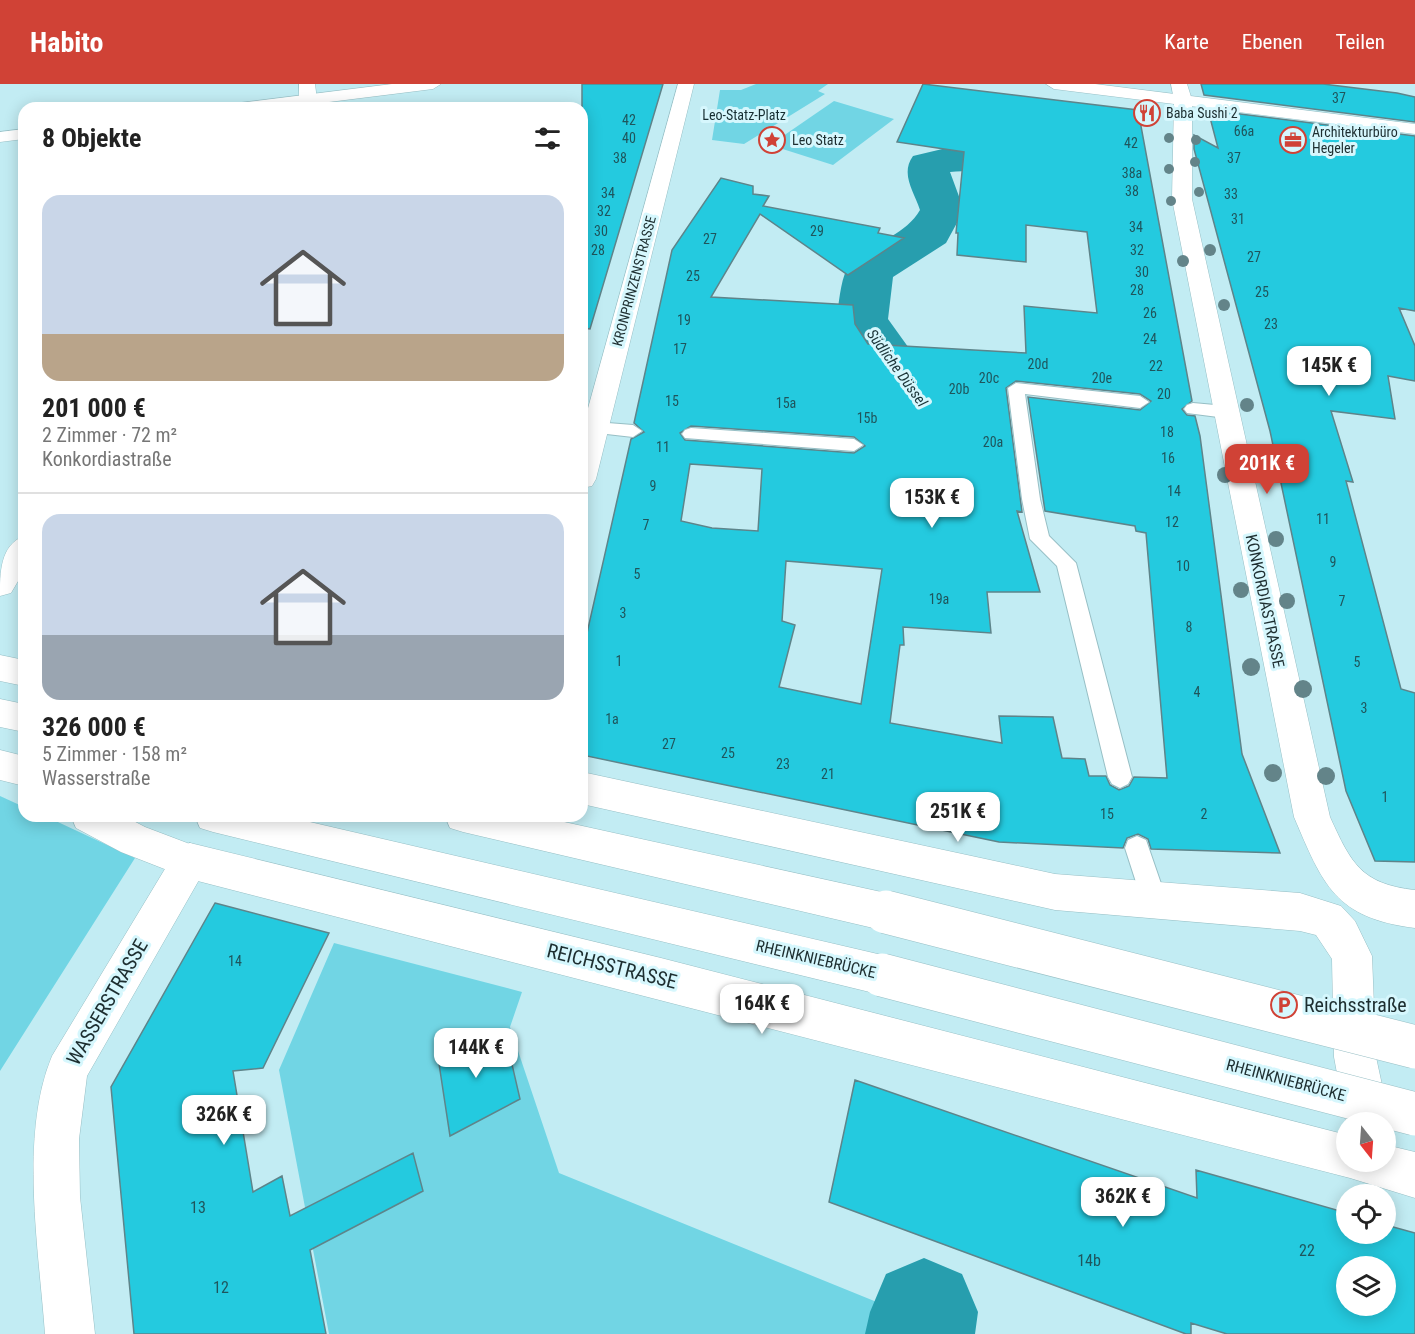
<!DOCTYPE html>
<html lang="de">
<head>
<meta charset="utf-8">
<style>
  :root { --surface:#fff; --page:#f6f6f6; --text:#222; --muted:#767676; --line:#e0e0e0; --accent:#d04236 }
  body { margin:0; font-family:"Roboto Condensed",sans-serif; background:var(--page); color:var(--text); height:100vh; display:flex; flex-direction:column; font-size:22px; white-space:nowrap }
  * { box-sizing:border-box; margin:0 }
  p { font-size:20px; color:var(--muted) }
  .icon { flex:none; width:33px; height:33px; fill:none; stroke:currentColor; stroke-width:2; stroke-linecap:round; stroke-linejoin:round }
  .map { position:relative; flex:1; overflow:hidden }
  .details { position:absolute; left:18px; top:18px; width:570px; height:720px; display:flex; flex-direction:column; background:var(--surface); border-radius:18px; box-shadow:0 3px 15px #0003 }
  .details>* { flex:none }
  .needle { width:39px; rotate:163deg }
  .controls { position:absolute; left:1336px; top:1028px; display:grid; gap:12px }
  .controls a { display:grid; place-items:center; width:60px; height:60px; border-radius:50%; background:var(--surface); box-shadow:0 3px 15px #0003; font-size:30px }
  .price { position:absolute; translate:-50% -51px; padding:0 14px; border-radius:12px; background:#fff; color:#222; font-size:20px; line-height:39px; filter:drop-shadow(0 2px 3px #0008) }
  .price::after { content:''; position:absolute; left:50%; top:36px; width:18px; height:14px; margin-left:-9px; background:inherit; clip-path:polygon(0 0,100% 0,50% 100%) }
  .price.current { background:var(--accent); color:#fff }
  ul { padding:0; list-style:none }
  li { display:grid; align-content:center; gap:12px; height:318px; padding:0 24px }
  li+li { border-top:2px solid var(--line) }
  li span { display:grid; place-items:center; height:186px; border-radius:18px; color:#555 }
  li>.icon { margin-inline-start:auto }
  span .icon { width:108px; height:108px; fill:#fffc; stroke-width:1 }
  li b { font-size:26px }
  h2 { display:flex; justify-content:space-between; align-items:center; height:72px; padding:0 24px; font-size:26px }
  header { display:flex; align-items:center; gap:36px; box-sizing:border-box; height:84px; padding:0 30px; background:var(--accent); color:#fff }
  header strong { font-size:28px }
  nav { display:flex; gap:33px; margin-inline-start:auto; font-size:21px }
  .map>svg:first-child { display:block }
  .green { fill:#71d5e4 }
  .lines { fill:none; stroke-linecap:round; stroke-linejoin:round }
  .river { fill:#279eae; fill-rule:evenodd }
  .building { fill:#24cadf; stroke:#5e848a; stroke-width:1.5; fill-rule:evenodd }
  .service-casing { stroke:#97bfc5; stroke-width:2 }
  .minor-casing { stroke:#97bfc5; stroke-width:1 }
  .tertiary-casing { stroke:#97bfc5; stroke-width:1 }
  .secondary-casing { stroke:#97bfc5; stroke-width:1 }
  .trunk-casing { stroke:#97bfc5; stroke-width:1 }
  .service { fill:#fff; fill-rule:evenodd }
  .minor { fill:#fff; fill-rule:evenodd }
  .tertiary { fill:#fff; fill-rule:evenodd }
  .secondary { fill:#fff; fill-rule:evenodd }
  .trunk { fill:#fff; fill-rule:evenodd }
  .trunk-bridge-casing { stroke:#97bfc5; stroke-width:44; stroke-linecap:butt }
  .trunk-bridge { stroke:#fff; stroke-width:43 }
  .tree { fill:#638489 }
  .labels { text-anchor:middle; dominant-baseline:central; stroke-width:6; stroke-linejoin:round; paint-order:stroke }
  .number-label { font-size:14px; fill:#1f555c }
  .far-poi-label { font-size:14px; fill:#1d2e30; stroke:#d6f7fd; text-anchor:start }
  .far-park-label { font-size:14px; fill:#162e32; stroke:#d6f7fd }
  .far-street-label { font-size:14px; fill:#1d2e30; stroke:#d6f7fd }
  .far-water-label { font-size:15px; font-style:italic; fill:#1a3337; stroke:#d6f7fd }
  .street-label { font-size:16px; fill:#1d2e30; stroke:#d6f7fd }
  .near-number-label { font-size:16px; fill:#1f555c }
  .near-street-label { font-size:20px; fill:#1d2e30; stroke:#d6f7fd }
  .near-poi-label { font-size:20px; fill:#1d2e30; stroke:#d6f7fd; text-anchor:start }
</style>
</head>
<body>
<header>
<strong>Habito</strong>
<nav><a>Karte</a><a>Ebenen</a><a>Teilen</a></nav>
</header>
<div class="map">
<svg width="1415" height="1250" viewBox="0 0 1415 1250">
  <rect width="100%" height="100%" fill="#c2ecf3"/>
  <path class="green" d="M756,0H828L818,7L825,10L744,60L712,56L720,6H741Z
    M834,17L894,35L833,81L770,61Z
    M0,712L24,723V732H45L135,774L0,987Z
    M334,859L522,908L510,943L559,1089L926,1238L925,1250H329L279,986Z"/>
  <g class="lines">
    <path class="river" d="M955,62C997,63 1039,70 1079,80L1085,89L1079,98C1038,108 993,83 950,88L964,126L946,159L893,193L888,235L967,345L958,358L938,364L918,358L836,236C839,221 840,198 847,185C861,160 903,156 920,126C914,107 900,90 913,72Z
      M924,1174L962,1190L978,1228L975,1250H865L870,1228L886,1190Z"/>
  </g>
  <path class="building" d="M582,0H663L590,245L582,244V120L586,97H582Z
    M923,0L1138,26L1192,317L1182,325L1187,331L1195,332L1200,352L1242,670L1280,769L1151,765L1148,755L1138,750L1127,754L1123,764L999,758L582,671V571L631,355L644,348L634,339L672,166L721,94L753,102V110L769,112L763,122L880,144L878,149L904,154L848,191L760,130L711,213L853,221L855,240L868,260L1026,269L1024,222L1097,229L1087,148L1026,141V178L957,171L958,149H956L964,68L897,58ZM1016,297L1140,310L1151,317L1140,326L1028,313L1045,427L1135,442L1136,447L1146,449L1167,694L1134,693L1129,702L1119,706L1110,701L1106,692H1089L1085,675L1062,674L1053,633L999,632L1002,659L890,639L900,561H904L903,543L991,549L987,508H1040L1017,427L1022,428L1006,304ZM691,342L854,353L865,362L854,369L685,356L680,349ZM690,380L762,385L758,447L712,444L681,437ZM786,477L882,485L861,620L779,603L795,541L782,537Z
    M1201,0H1323L1397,9L1415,13V38L1204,11Z
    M1208,26L1415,52V227L1399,224L1415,262V297L1388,292L1395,335L1331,327L1353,398L1346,397L1401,605L1415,609V778L1375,777L1346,707L1270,347L1194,65V51L1218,64Z
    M215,819L329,849L263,984L233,987L253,1108L282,1092L290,1132L413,1069L423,1107L310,1166L326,1250H134L111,1003Z
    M505,950L520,1015L450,1052L436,960Z
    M855,996L1197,1114L1196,1086L1347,1129V1149H1386V1141L1415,1149V1250H1227L1191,1239V1250H1186L829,1118ZM1347,1182H1386V1221H1347Z"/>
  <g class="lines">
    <defs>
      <path id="service" d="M1016,299L1140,312L1149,318L1140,324L1025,310L1040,415L1049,452L1076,479L1132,693L1128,700L1120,704L1112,700L1108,693L1057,482L1030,455L1022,415L1008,304Z
        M1193,319L1226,322L1235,328L1226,334L1187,329L1184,325L1187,321Z
        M595,338L633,341L642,347L633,353L589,348L586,344Z
        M691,344L854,355L863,361L854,367L685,354L682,350L685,346Z
        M1137,752L1146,756L1167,817L1163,826L1154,830L1145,826L1125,764L1128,756Z"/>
      <path id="minor" d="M299,0H315L317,16L309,24H290L299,15Z
        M678,0H694L596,395L592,402L582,404V346Z
        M1171,0H1187L1192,16V115L1330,733C1351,779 1361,800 1415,806V844C1335,834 1323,801 1294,733L1172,115L1174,16Z
        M24,452V487L11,509L0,512C0,489 0,461 24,452Z
        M0,571L24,576V602L0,597Z
        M582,688L1055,790L1300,809L1341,822L1355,837L1372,872L1376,973L1390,1038L1386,1047V1038H1346L1334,973L1332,875L1316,851L1300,847L1055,826L582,720Z
        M190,759L203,765L208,777L203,789L87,992L79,1055L80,1113L95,1250H45C39,1166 19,1051 52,972L177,765Z"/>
      <path id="tertiary" d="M392,0H441L433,5L281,24H230L239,19Z
        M1046,0H1095L1415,40V50L1054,5Z
        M24,45V55L0,58V48Z"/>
      <path id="secondary" d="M190,759L661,874L1347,1051V1077H1386V1061L1415,1068V1114L1350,1094L190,795L177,789L172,777L177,765Z"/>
      <path id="trunk" d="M0,615L24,620V648L0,643Z
        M0,666L24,672V702L0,696Z
        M71,732H124L145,743L203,765L208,777L203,789L190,795L121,768L76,744Z
        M195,732H284L882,871L896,877L902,891L896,905L882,911L213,748L200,744Z
        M445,732H537L886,809L900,815L905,828L900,841L886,847L463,748L450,744Z"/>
    </defs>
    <use href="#service" class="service-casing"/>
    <use href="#minor" class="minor-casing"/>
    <use href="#tertiary" class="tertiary-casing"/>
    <use href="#secondary" class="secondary-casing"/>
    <use href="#trunk" class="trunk-casing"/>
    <use href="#service" class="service"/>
    <use href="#minor" class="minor"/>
    <use href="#tertiary" class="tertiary"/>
    <use href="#secondary" class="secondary"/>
    <use href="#trunk" class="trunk"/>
    <defs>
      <path id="trunk-bridge" d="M886,828L1415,963
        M882,891L1415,1030"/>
    </defs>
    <use href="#trunk-bridge" class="trunk-bridge-casing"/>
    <use href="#trunk-bridge" class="trunk-bridge"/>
  </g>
  <g class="tree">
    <circle cx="1169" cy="54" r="5"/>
    <circle cx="1196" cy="56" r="5"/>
    <circle cx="1195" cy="78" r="5"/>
    <circle cx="1169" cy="85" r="5"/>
    <circle cx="1199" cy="108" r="5"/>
    <circle cx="1171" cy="117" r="5"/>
    <circle cx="1210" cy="166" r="6"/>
    <circle cx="1183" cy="177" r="6"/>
    <circle cx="1224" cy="221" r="6"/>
    <circle cx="1247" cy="321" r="7"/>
    <circle cx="1261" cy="384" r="8"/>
    <circle cx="1225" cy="391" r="8"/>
    <circle cx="1276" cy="455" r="8"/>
    <circle cx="1241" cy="506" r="8"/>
    <circle cx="1287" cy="517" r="8"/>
    <circle cx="1251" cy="583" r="9"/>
    <circle cx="1303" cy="605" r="9"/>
    <circle cx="1273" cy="689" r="9"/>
    <circle cx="1326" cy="692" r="9"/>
  </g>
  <defs>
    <symbol id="restaurant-ring" viewBox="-11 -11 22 22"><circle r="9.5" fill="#d6f7fd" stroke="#d04236" stroke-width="1.5"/><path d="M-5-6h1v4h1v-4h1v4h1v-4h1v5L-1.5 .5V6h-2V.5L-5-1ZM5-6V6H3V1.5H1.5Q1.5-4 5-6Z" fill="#d04236"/></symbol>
    <symbol id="sight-ring" viewBox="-11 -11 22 22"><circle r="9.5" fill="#d6f7fd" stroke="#d04236" stroke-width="1.5"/><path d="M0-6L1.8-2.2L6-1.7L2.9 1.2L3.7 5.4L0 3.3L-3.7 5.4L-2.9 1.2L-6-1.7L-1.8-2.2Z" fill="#d04236"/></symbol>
    <symbol id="office-ring" viewBox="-11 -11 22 22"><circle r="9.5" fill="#d6f7fd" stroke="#d04236" stroke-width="1.5"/><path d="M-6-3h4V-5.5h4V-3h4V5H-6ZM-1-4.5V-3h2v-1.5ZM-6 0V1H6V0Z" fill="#d04236"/></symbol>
    <symbol id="parking-ring" viewBox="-11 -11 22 22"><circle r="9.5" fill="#d6f7fd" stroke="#d04236" stroke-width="1.5"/><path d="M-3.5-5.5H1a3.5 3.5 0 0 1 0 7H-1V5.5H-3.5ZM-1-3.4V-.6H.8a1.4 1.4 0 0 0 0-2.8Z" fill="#d04236"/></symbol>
  </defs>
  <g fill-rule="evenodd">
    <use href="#restaurant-ring" x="1132" y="14" width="30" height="30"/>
    <use href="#sight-ring" x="757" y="41" width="30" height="30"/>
    <use href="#office-ring" x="1278" y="41" width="30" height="30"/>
    <use href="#parking-ring" x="1269" y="906" width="30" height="30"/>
  </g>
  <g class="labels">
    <g class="number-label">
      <text x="1339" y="14">37</text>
      <text x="629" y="36">42</text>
      <text x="1244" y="47">66a</text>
      <text x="629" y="54">40</text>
      <text x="1131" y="59">42</text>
      <text x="620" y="74">38</text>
      <text x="1234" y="74">37</text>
      <text x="1132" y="89">38a</text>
      <text x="1132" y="107">38</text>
      <text x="608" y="109">34</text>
      <text x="1231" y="110">33</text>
      <text x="604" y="127">32</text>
      <text x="1238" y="135">31</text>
      <text x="1136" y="143">34</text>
      <text x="601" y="147">30</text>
      <text x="817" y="147">29</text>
      <text x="710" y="155">27</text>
      <text x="598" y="166">28</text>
      <text x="1137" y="166">32</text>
      <text x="1254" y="173">27</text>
      <text x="1142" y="188">30</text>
      <text x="693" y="192">25</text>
      <text x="1137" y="206">28</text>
      <text x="1262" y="208">25</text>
      <text x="1150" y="229">26</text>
      <text x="684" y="236">19</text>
      <text x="1271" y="240">23</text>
      <text x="1150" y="255">24</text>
      <text x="680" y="265">17</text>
      <text x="1038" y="280">20d</text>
      <text x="1156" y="282">22</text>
      <text x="989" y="294">20c</text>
      <text x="1102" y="294">20e</text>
      <text x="959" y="305">20b</text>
      <text x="1164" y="310">20</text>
      <text x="672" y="317">15</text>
      <text x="786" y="319">15a</text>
      <text x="867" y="334">15b</text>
      <text x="1167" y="348">18</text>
      <text x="993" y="358">20a</text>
      <text x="663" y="363">11</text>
      <text x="1168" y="374">16</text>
      <text x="653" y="402">9</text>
      <text x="1174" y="407">14</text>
      <text x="1323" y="435">11</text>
      <text x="1172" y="438">12</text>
      <text x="646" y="441">7</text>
      <text x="1333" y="478">9</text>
      <text x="1183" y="482">10</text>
      <text x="637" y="490">5</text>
      <text x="939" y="515">19a</text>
      <text x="1342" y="517">7</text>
      <text x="623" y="529">3</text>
      <text x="1189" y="543">8</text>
      <text x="619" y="577">1</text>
      <text x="1357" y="578">5</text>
      <text x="1197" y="608">4</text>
      <text x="1364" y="624">3</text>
      <text x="612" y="635">1a</text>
      <text x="669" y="660">27</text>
      <text x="728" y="669">25</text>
      <text x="783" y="680">23</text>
      <text x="828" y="690">21</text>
      <text x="1385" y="713">1</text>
      <text x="1107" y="730">15</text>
      <text x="1204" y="730">2</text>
      <text x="235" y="877">14</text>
    </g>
    <g class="far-poi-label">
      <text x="1166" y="29">Baba Sushi 2</text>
      <text x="1312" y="48">Architekturbüro<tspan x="1312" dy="16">Hegeler</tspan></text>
      <text x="792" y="56">Leo Statz</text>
    </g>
    <g class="far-park-label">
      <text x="744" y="31">Leo-Statz-Platz</text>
    </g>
    <g class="far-street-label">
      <text transform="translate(634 197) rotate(-75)">KRONPRINZENSTRASSE</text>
    </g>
    <g class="far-water-label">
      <text transform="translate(897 284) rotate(54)">Südliche Düssel</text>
    </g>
    <g class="street-label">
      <text transform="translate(1265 517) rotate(78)">KONKORDIASTRASSE</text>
      <text transform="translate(816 875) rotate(13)">RHEINKNIEBRÜCKE</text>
      <text transform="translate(1286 996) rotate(15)">RHEINKNIEBRÜCKE</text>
    </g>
    <g class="near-number-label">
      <text x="198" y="1123">13</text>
      <text x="1307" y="1166">22</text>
      <text x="1089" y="1176">14b</text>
      <text x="221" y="1203">12</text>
    </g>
    <g class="near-street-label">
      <text transform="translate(612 882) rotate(14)">REICHSSTRASSE</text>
      <text transform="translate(107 918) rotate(-60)">WASSERSTRASSE</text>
    </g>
    <g class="near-poi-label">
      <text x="1304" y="921">Reichsstraße</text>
    </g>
  </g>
</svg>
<div class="controls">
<a><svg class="needle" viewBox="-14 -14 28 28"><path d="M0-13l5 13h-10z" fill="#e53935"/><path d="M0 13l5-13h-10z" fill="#767676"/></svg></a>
<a><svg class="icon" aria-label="locate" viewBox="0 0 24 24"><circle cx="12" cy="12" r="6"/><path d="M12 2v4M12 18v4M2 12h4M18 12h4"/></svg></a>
<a><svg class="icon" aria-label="layers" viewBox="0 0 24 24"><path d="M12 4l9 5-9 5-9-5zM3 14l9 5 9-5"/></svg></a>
</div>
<b class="price" style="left:1329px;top:313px">145K €</b>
<b class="price current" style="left:1267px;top:411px">201K €</b>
<b class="price" style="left:932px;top:445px">153K €</b>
<b class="price" style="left:958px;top:759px">251K €</b>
<b class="price" style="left:762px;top:951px">164K €</b>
<b class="price" style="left:476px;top:995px">144K €</b>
<b class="price" style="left:224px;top:1062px">326K €</b>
<b class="price" style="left:1123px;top:1144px">362K €</b>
<section class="details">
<h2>8 Objekte<svg class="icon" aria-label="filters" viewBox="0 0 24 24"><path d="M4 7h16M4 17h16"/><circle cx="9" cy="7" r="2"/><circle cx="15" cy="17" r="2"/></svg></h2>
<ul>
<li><span style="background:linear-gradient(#c9d6e8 75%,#b9a48a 0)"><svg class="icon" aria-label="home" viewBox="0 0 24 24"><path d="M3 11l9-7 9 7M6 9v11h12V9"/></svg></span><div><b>201 000 €</b><p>2 Zimmer · 72 m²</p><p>Konkordiastraße</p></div></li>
<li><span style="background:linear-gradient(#c9d6e8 65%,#9aa5b1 0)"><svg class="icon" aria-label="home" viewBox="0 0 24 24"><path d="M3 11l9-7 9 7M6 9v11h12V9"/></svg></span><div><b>326 000 €</b><p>5 Zimmer · 158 m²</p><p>Wasserstraße</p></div></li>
</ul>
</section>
</div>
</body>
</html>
